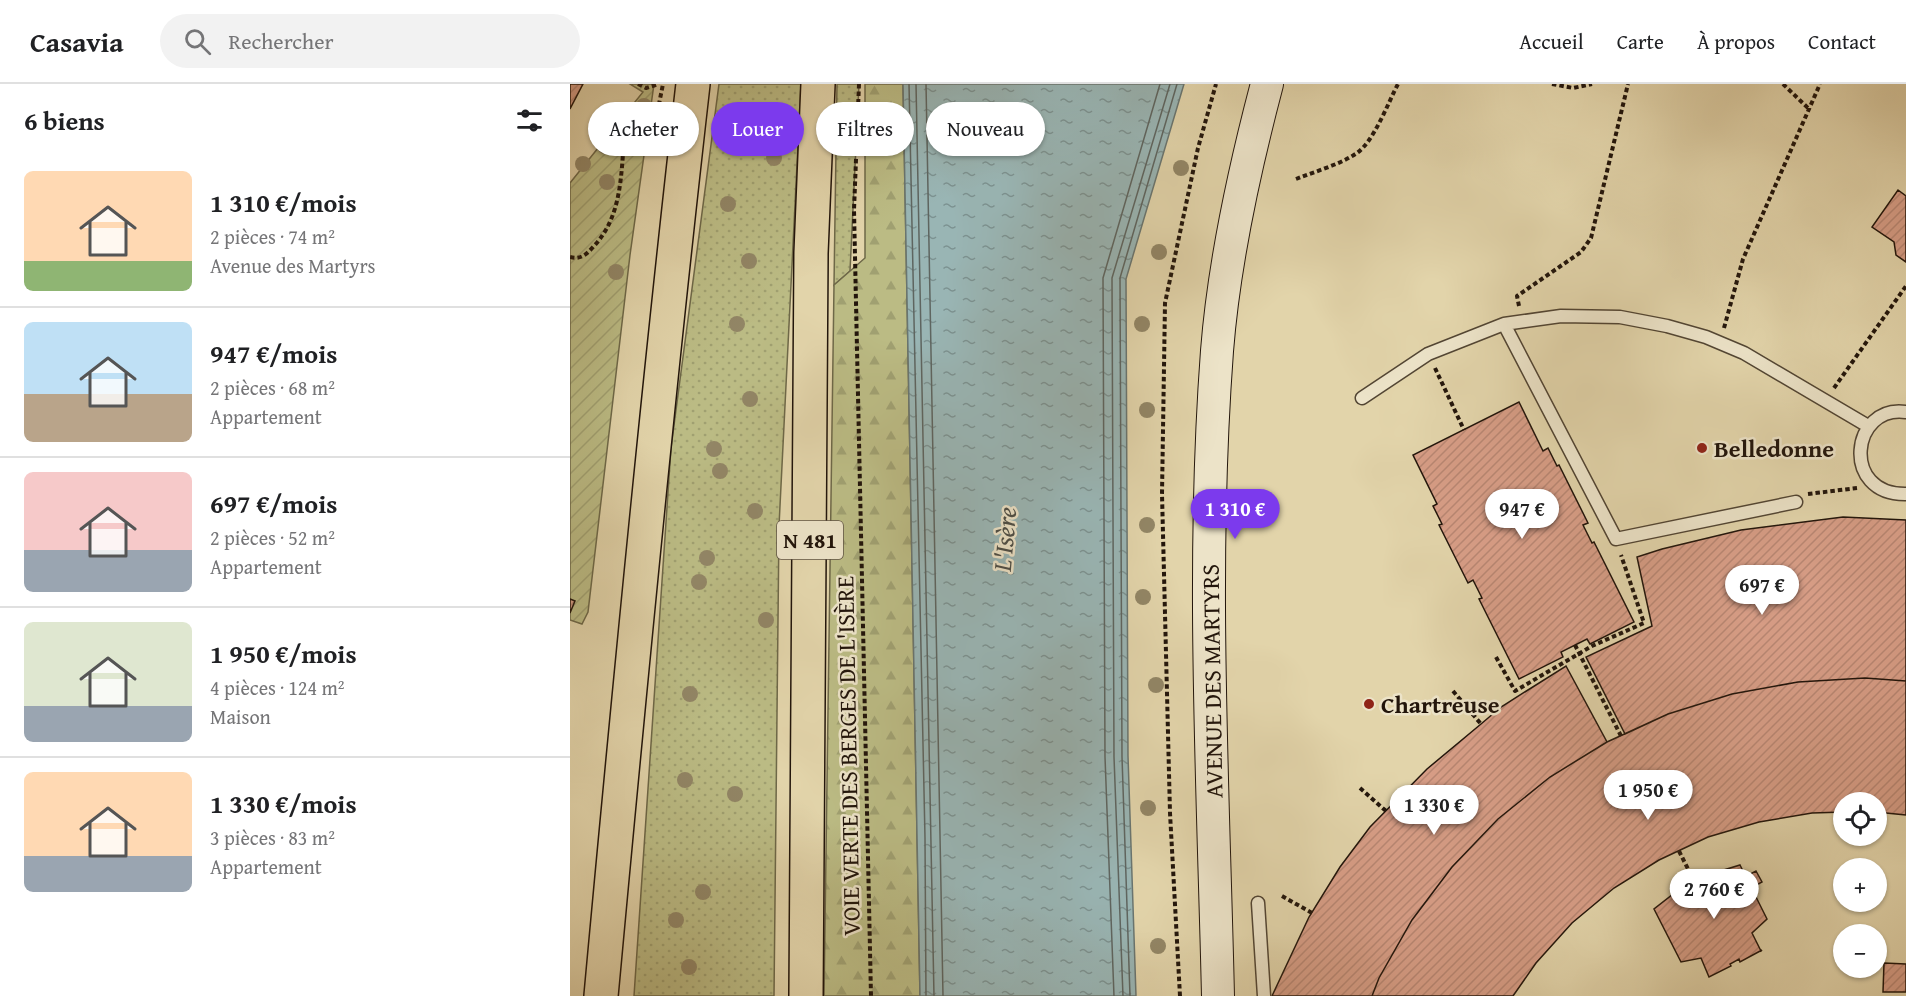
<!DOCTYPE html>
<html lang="fr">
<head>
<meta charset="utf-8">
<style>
  :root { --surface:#fff; --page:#f2f2f2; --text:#202124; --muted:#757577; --line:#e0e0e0; --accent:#7c3aed }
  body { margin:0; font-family:"Gentium Book Plus",serif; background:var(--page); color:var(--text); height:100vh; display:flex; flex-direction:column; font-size:22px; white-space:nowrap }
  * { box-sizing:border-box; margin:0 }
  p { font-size:20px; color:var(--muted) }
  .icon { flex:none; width:33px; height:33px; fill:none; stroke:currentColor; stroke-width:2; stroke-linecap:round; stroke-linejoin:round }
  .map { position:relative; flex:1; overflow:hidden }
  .drawer { display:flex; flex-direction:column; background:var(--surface); width:570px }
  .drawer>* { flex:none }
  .hud { position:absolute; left:18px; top:18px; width:570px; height:54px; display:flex; gap:12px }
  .buttons { position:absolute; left:1263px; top:708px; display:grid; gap:12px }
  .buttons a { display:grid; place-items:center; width:54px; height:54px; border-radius:50%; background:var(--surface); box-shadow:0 2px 4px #0004; font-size:30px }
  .price { position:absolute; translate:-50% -51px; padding:0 14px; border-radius:21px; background:#fff; color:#222; font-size:20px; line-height:39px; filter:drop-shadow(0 2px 3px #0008) }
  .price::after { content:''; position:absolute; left:50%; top:36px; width:18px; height:14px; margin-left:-9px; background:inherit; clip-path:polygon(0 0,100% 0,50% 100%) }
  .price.on { background:var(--accent); color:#fff }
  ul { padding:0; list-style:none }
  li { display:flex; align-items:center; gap:18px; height:150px; padding:0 24px }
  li+li { border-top:2px solid var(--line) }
  li span { display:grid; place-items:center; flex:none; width:168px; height:120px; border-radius:9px; color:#555 }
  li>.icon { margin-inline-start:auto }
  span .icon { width:72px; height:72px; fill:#fffc; stroke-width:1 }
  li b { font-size:26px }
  h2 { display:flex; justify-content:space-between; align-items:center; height:72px; padding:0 24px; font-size:26px }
  .pill { padding:0 21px; border-radius:27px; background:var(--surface); box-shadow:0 2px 4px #0004; font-size:21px; line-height:54px }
  .pill.on { background:var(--accent); color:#fff }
  header { display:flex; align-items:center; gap:36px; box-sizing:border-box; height:84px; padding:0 30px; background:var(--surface); border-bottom:2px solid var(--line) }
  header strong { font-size:28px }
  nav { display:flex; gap:33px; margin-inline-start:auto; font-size:21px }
  .search { width:420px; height:54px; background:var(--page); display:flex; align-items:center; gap:15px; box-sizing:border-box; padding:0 21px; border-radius:33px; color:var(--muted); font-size:22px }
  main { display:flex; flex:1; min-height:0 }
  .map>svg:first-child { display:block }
  .grass { fill:url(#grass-dots); stroke:#6e6848; stroke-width:1.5 }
  .forest { fill:url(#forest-firs); stroke:#6e6848; stroke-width:1.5 }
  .garden { fill:url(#garden-furrows); stroke:#6e6848; stroke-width:1.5 }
  .water { fill:url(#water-ripples); stroke:#697570; stroke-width:1.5 }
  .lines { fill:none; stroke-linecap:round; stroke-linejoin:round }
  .shore { stroke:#5e6560; stroke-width:1.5 }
  .building { fill:url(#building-hatch); stroke:#22150b; stroke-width:1.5 }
  .lane-casing { stroke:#524533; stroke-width:15 }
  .secondary-casing { stroke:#22150b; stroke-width:34 }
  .highway-casing { stroke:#22150b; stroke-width:36 }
  .path { stroke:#22150b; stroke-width:4; stroke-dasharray:4.5 3; stroke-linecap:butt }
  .lane { stroke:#ece3c8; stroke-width:12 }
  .secondary { stroke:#ece3c8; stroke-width:32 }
  .highway { stroke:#e2d4aa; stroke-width:33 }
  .path-bridge { stroke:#22150b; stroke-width:4; stroke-dasharray:4.5 3; stroke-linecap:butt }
  .tree { fill:#928666 }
  .poi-dot { fill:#8f2418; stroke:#ece3c8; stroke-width:2 }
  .labels { text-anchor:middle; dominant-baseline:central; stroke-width:5; stroke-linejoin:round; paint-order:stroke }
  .shield { fill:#ece3c8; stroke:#5f5344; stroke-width:1.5 }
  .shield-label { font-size:22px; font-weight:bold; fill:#22150b }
  .poi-label { font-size:24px; font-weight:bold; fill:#22150b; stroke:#ece3c8; text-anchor:start }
  .street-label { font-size:24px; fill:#22150b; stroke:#ece3c8 }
  .water-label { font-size:26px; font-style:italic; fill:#4c4d46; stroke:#ece3c8 }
</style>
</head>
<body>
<header>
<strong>Casavia</strong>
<div class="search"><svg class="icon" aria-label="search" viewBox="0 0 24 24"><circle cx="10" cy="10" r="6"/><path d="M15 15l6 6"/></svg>Rechercher</div>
<nav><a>Accueil</a><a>Carte</a><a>À propos</a><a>Contact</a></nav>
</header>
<main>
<section class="drawer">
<h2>6 biens<svg class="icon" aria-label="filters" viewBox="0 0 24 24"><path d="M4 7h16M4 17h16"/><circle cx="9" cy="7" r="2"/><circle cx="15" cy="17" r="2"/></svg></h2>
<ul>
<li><span style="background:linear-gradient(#ffd9b3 75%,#8fb573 0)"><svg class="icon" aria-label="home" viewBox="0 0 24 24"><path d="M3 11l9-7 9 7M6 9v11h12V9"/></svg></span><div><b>1 310 €/mois</b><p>2 pièces · 74 m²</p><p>Avenue des Martyrs</p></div></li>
<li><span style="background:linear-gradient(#bfe0f5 60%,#b9a48a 0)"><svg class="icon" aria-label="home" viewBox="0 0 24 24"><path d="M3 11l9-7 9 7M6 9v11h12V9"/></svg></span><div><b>947 €/mois</b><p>2 pièces · 68 m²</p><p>Appartement</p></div></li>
<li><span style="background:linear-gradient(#f6c9c9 65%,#9aa5b1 0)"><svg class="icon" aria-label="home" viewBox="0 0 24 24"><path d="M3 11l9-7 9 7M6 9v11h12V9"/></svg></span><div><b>697 €/mois</b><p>2 pièces · 52 m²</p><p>Appartement</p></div></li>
<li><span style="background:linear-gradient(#dfe7d0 70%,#9aa5b1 0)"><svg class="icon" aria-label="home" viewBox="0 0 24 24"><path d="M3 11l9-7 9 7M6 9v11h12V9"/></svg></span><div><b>1 950 €/mois</b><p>4 pièces · 124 m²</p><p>Maison</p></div></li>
<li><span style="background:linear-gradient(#ffd9b3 70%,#9aa5b1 0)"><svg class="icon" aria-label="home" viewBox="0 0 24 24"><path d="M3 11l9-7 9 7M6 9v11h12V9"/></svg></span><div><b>1 330 €/mois</b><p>3 pièces · 83 m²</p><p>Appartement</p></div></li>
</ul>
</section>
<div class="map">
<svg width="1336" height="912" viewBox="0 0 1336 912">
  <defs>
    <pattern id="grass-dots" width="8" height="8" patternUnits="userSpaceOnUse" patternTransform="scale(1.5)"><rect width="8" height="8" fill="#bbbb84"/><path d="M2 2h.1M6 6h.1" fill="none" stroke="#a0a071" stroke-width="1.8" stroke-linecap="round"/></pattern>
    <pattern id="forest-firs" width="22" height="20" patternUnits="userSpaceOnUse" patternTransform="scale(1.5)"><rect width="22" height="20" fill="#bbbb84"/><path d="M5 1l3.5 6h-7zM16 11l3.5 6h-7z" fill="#a0a071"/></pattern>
    <pattern id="garden-furrows" width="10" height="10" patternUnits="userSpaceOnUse" patternTransform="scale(1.5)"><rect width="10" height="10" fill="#bbbb84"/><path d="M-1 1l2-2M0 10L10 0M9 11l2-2" fill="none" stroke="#a0a071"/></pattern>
    <pattern id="water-ripples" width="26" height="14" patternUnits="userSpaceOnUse" patternTransform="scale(1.5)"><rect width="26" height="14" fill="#99b5b4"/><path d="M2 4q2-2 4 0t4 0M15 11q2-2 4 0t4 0" fill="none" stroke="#7c9291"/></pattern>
    <pattern id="building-hatch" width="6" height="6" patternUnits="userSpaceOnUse" patternTransform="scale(1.5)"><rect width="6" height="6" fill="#d79d86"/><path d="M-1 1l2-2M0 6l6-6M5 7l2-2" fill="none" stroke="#b88672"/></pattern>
  </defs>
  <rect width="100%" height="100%" fill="#e2d4aa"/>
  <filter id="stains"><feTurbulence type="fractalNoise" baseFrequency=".00333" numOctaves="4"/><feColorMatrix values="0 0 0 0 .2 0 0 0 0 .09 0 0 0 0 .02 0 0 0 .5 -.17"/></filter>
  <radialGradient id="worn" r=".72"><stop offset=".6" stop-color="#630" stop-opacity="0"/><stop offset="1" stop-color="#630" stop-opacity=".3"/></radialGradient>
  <path class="grass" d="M149,0H231L209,442L204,912H64L101,364Z
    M267,0H289L280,187L264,201Z"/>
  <path class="forest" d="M295,0H333L350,912H254L264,201L295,174Z"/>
  <path class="garden" d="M60,0H84L60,171L18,528L12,540L0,536V99L73,8Z"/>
  <path class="water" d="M333,0H614L556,195L558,672L566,912H350Z"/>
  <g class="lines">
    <path class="shore" d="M339,0L355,754L356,912
      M346,0L364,912
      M356,0L373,912
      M544,912L535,673L533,194L590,0
      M553,912L544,673L542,194L600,0
      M560,912L552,673L550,194L607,0"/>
  </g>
  <path class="building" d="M0,0H13L0,25Z
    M1328,106L1336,112V178L1326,171L1324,158L1302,143Z
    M949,318L973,367L978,364L987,382L989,381L1018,439L1013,441L1022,459L1024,458L1064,538L1020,560L1017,555L991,568L993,573L949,595L909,515L912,514L903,496L898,499L869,441L872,440L863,422L867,420L843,371Z
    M1273,433L1336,436V597L1295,594L1228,598L1162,610L1098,630L1055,650L1016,573L1082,542L1067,473L1092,465L1171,446Z
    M0,515L5,517L0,529Z
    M996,582L1037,658L980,693L928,735L882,783L842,836L809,894L802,912H702L739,833L770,783L800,743L857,685L911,640L931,623Z
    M1295,594L1336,597V731L1306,728V718H1274V728L1242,729L1189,738L1138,753L1089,776L1044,804L1002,839L966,879L943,912H802L809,894L842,836L882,783L928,735L980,693L1037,658L1098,630L1162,610L1228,598Z
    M1170,781L1197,835L1182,849L1191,867L1192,866L1170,878L1169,875L1160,880L1161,882L1139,893L1131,874L1111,878L1084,825L1116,800L1119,807L1135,799L1131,793Z
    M1186,787L1192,798L1185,802L1180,790Z
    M1314,879L1336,880V908H1313Z"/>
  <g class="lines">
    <defs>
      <path id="lane" d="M934,240L1046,455L1226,418
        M792,314L858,270L934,240L991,232L1050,233L1097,242L1136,253L1174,269L1298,342
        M1336,328C1281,320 1270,411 1336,410
        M688,819L694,912"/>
      <path id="secondary" d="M648,912C643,697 631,481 647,267C654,177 674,87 697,0"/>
      <path id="highway" d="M31,912C59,608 88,304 123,0
        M236,912L241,169L248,0"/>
    </defs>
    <use href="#lane" class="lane-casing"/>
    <use href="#secondary" class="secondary-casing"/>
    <use href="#highway" class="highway-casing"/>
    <path class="path" d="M68,0L76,4L89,0
      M289,0L284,126L301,912
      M982,0L1003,4L1022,0
      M1213,0L1239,25
      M726,95C746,87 769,81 787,69C804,57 818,19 828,0
      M0,173C11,176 17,170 24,162C51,133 51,94 54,56L60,51L81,44L88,25L93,0
      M949,222L947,212L1011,168L1021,154L1058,0
      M1154,244L1173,175L1250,0
      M865,284L894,346
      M1264,304L1336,202
      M1238,410L1287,404
      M926,573L945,607L1022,562L1074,539L1051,471
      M883,607L911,640
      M790,704L816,727
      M1109,767L1127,803
      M712,812L742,829
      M610,912L600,729L592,410L595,219L628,64L646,0"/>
    <use href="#lane" class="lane"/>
    <use href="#secondary" class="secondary"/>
    <use href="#highway" class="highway"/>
    <path class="path-bridge" d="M1005,561L1051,652"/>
  </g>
  <g class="tree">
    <circle cx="74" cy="22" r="8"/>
    <circle cx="35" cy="62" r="8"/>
    <circle cx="204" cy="74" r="8"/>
    <circle cx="13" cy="80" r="8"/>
    <circle cx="611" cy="84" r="8"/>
    <circle cx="37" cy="98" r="8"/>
    <circle cx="158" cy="120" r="8"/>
    <circle cx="589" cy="168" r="8"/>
    <circle cx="179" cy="177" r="8"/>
    <circle cx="46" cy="188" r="8"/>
    <circle cx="167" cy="240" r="8"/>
    <circle cx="572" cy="240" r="8"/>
    <circle cx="180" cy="315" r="8"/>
    <circle cx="577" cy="326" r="8"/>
    <circle cx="144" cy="365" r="8"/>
    <circle cx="150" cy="387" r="8"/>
    <circle cx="185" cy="427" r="8"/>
    <circle cx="577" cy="441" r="8"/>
    <circle cx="137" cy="474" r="8"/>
    <circle cx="129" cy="498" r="8"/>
    <circle cx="573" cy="513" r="8"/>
    <circle cx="196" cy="536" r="8"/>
    <circle cx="586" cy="601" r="8"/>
    <circle cx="120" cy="610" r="8"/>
    <circle cx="115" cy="696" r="8"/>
    <circle cx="165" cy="710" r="8"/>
    <circle cx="578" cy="724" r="8"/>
    <circle cx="133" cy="808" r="8"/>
    <circle cx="106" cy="836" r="8"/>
    <circle cx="588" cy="862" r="8"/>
    <circle cx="119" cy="883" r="8"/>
  </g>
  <g class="poi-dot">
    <circle cx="1132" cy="364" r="6"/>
    <circle cx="799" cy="620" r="6"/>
  </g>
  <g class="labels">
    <rect class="shield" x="207" y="437" width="66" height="38" rx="4.5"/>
    <g class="shield-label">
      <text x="240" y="456">N 481</text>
    </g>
    <g class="poi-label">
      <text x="1144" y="364">Belledonne</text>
      <text x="811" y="620">Chartreuse</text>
    </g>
    <g class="street-label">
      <text transform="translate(642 597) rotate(-91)">AVENUE DES MARTYRS</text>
      <text transform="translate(278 672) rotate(-91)">VOIE VERTE DES BERGES DE L'ISÈRE</text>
    </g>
    <g class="water-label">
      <text transform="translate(434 455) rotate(-85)">L'Isère</text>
    </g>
  </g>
  <rect width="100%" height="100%" filter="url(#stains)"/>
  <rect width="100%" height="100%" fill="url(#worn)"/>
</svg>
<div class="buttons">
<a><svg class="icon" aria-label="locate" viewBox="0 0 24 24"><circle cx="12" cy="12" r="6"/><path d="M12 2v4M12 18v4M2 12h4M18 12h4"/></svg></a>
<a>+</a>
<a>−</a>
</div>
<b class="price on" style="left:665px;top:456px">1 310 €</b>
<b class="price" style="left:952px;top:456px">947 €</b>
<b class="price" style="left:1192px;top:532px">697 €</b>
<b class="price" style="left:1078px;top:737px">1 950 €</b>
<b class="price" style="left:864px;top:752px">1 330 €</b>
<b class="price" style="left:1144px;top:836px">2 760 €</b>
<div class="hud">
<a class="pill">Acheter</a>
<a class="pill on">Louer</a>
<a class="pill">Filtres</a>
<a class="pill">Nouveau</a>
</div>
</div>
</main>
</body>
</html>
